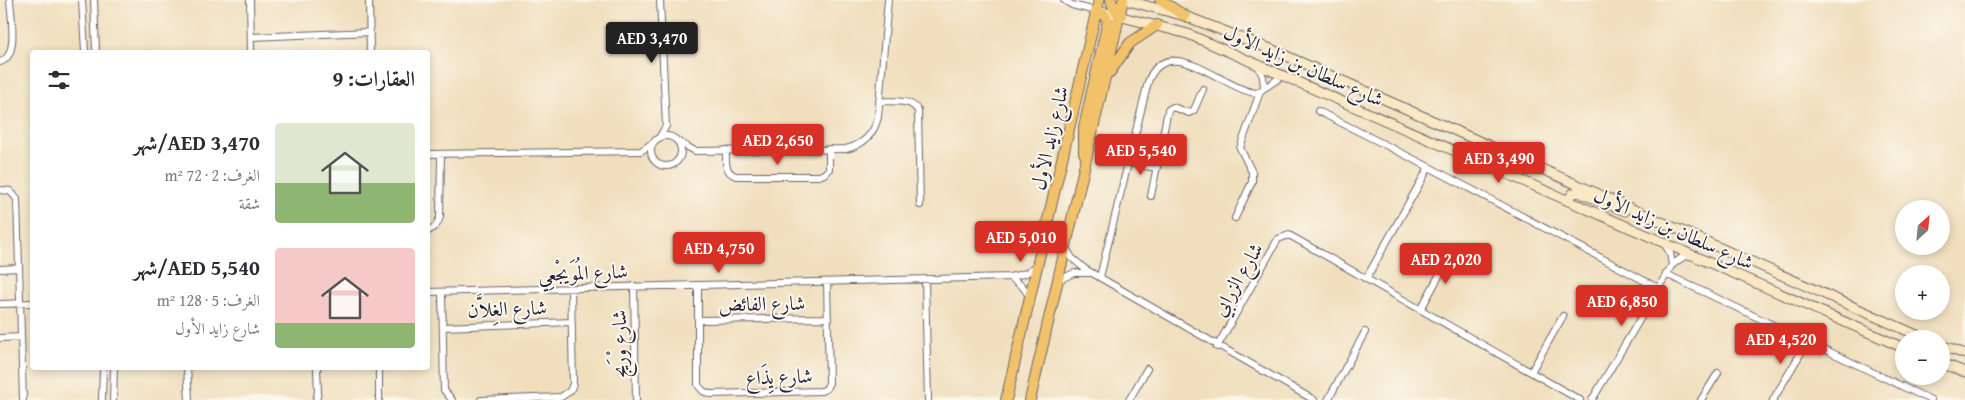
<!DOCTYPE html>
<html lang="ar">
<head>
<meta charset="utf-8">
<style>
  :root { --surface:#fff; --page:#f2f2f3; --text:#2b2b33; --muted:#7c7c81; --accent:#d93025 }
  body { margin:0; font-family:"Gentium Book Plus",Amiri,serif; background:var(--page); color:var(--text); direction:rtl; height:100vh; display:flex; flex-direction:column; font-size:19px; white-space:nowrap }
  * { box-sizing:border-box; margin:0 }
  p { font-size:16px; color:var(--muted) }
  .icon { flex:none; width:28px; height:28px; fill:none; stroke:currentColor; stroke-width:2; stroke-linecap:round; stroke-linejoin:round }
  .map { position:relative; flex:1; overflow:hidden; direction:ltr }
  .drawer { position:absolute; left:30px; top:50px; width:400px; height:320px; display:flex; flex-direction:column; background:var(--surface); border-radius:5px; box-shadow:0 2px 8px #0003; direction:rtl }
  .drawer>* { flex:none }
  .needle { width:32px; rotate:27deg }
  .tools { position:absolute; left:1895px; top:200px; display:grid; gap:10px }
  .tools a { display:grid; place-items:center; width:55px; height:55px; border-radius:50%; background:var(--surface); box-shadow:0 2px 8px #0003; font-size:25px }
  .price { position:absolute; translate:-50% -42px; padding:0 11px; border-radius:5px; background:var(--accent); color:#fff; font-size:16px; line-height:32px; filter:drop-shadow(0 1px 2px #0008) }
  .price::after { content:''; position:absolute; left:50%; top:30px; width:15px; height:11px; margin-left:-8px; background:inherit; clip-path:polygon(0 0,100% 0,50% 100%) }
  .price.selected { background:#222; color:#fff }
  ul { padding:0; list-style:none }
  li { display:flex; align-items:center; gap:15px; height:125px; padding:0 15px }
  li span { display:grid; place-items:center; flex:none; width:140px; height:100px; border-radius:5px; color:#555 }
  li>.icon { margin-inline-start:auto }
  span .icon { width:60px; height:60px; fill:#fffc; stroke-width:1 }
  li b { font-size:21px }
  h2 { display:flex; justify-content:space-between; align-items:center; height:60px; padding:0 15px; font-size:21px }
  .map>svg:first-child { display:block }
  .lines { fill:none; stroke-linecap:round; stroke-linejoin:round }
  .minor-casing { stroke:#6a6468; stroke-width:8 }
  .secondary-casing { stroke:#6a6468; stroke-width:11 }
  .primary-casing { stroke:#6a6468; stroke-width:12 }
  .minor { stroke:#fff; stroke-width:6 }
  .secondary { stroke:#fae7c3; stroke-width:9 }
  .primary { stroke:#f2c26a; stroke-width:10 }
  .labels { text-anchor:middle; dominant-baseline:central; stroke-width:4; stroke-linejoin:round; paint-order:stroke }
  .street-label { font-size:20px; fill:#22223b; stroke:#fbf7ec }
</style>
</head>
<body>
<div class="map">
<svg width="1965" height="400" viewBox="0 0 1965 400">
  <rect width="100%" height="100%" fill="#fbf7ec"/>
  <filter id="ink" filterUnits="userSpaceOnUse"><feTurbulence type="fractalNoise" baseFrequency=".02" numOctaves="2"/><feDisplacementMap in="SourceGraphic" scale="10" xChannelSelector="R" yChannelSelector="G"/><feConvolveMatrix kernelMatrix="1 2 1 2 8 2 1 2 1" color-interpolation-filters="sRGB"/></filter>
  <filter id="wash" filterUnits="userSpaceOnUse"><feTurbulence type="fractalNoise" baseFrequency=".0096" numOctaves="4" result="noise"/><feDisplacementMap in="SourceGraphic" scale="20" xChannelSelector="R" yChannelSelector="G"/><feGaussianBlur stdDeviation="1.12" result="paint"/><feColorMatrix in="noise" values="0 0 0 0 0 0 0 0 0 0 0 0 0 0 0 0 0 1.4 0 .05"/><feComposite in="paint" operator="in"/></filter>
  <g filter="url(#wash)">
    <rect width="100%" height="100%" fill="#f0debc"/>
  </g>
  <g filter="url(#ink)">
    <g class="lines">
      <defs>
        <path id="minor" d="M82,0L85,52
          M94,0L96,52
          M250,0L251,52
          M369,0L370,52
          M1064,0L1072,5L1096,11
          M251,37L370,32
          M0,62C19,57 11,16 10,0
          M1258,65L1263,77L1264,87
          M879,101C893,102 911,98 918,111L920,205
          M1318,111L1429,167L1658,288
          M651 151a15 15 0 1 1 30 0a15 15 0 1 1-30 0Z
          M659,138L666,126L660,0
          M677,141L695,151L846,149C863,145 874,134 878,117L888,0
          M726,150C726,161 724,172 736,176H819L824,174L829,169V149
          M428,154L641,151L654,142
          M1128,163L1157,168
          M0,190L10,191L17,199L23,400
          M1151,196L1168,110L1173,107L1189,113L1194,110L1203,89
          M1235,218L1252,182V172L1240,148L1260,92
          M428,231L436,226L440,217L441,154
          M1664,243L1670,253L1672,265
          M1066,248L1072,258L1085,269L1314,400
          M0,269L18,268
          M1666,274L1931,400
          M1010,277L1023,287L1030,297
          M1100,277L1148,82C1167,29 1225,91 1257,93L1284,75
          M1367,277L1429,167
          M925,280L928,400
          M1059,280L1074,273H1089
          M698,285V385L703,391L710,394L821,391L826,389L829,383L827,282
          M634,286L636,400
          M428,292L1010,277L1026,273L1038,265
          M442,292L444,390L452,400
          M0,304L32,303
          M1421,309L1453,250
          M699,320L827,318
          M443,327L571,322
          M0,338L21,337
          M1217,347L1278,239L1289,235L1580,400
          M187,368L189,400
          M379,368V400
          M1531,372L1563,316
          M102,400L103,368
          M113,400L114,368
          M316,400L318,392L317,368
          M481,400L561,397L570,391L573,384L571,289
          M1129,400L1147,369
          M1328,400L1365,332
          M1592,400L1672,265L1683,257L1692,255
          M1701,400L1718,373
          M1773,400L1808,341"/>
        <path id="secondary" d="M1125,0L1185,16L1273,50L1926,339
          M1099,11L1188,34L1904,348
          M1568,201L1572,194L1578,192L1625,211
          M1941,345L1965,354
          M1941,363L1965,372"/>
        <path id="primary" d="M1111,0L1114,9L1121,16
          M1160,0L1185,16
          M1110,72L1130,43L1157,25
          M1084,153V127L1108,21L1104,14H1095
          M1006,400L1099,0
          M1030,400L1123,0"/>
      </defs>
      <use href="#minor" class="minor-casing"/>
      <use href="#secondary" class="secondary-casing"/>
      <use href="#primary" class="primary-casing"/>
      <use href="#minor" class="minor"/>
      <use href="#secondary" class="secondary"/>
      <use href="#primary" class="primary"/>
    </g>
  </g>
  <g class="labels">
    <g class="street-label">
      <text transform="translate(1304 65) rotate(24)">شارع سلطان بن زايد الأول</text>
      <text transform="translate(1049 138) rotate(-77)">شارع زايد الأول</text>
      <text transform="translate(1674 228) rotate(24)">شارع سلطان بن زايد الأول</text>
      <text transform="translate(583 272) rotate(-2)">شارع المُوَيجْعِي</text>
      <text transform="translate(1237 279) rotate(-60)">شارع الزرابي</text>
      <text transform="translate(762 303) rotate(-1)">شارع الفائض</text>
      <text transform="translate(507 308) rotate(-2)">شارع الغِلاَّن</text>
      <text transform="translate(619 344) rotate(-91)">شارع وْرَيج</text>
      <text transform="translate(779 376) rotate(-2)">شارع يِذَاع</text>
    </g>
  </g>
</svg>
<div class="tools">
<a><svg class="needle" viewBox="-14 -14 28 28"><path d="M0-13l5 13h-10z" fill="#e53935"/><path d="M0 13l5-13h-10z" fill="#7c7c81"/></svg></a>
<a>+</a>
<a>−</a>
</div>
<b class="price selected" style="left:652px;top:64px">AED 3,470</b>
<b class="price" style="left:778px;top:166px">AED 2,650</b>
<b class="price" style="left:1141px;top:176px">AED 5,540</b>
<b class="price" style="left:1499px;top:184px">AED 3,490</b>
<b class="price" style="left:1021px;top:263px">AED 5,010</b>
<b class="price" style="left:719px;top:274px">AED 4,750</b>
<b class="price" style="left:1446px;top:285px">AED 2,020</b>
<b class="price" style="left:1622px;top:327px">AED 6,850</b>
<b class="price" style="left:1781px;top:365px">AED 4,520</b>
<section class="drawer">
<h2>العقارات: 9<svg class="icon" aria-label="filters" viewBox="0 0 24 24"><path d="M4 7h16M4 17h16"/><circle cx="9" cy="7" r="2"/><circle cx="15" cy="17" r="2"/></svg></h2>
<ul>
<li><span style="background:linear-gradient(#dfe7d0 60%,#8fb573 0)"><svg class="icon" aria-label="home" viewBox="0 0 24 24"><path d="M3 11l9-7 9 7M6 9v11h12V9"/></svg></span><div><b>AED 3,470/شهر</b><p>الغرف: 2 · 72 m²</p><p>شقة</p></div></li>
<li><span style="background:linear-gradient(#f6c9c9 75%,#8fb573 0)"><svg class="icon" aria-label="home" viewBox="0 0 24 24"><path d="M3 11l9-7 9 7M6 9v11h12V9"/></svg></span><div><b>AED 5,540/شهر</b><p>الغرف: 5 · 128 m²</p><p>شارع زايد الأول</p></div></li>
</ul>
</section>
</div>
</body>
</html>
